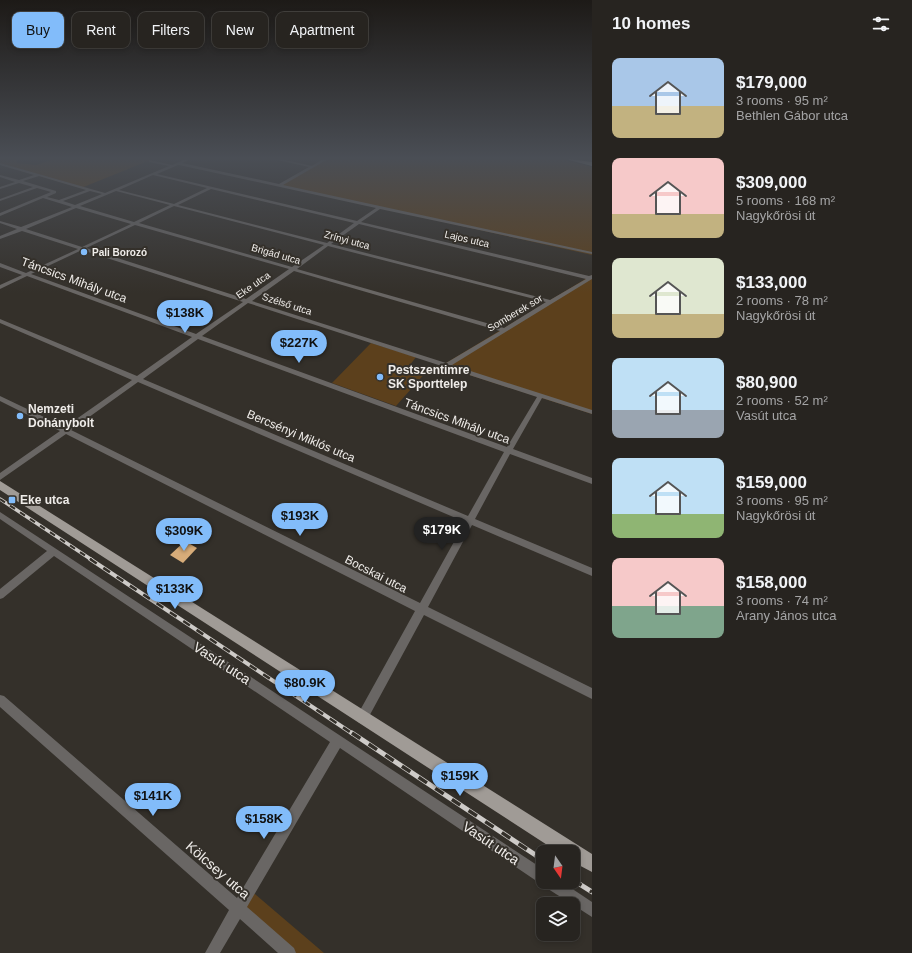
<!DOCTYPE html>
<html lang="en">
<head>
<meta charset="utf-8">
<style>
  :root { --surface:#272420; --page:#2f2c29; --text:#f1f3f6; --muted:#a4a4a5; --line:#43413e; --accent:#82bcfa }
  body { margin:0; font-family:Helvetica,sans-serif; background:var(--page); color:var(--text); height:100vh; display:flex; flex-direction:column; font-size:15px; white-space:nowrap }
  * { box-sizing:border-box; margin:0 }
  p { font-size:13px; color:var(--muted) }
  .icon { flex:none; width:22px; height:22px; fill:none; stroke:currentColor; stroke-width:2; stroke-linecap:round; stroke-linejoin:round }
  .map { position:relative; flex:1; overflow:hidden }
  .sheet { display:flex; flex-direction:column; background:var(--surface); width:320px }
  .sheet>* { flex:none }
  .banner { position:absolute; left:12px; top:12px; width:380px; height:36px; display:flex; gap:8px }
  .needle { width:26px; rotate:166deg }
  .fabs { position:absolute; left:536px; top:845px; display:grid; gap:8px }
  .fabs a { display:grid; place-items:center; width:44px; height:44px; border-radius:8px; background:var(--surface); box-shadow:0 2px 6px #0003,0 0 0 1px var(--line); font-size:20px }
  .price { position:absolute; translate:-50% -34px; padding:0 9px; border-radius:14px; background:var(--accent); color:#111; font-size:13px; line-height:26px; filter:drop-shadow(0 1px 2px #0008) }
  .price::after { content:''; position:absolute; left:50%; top:24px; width:12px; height:9px; margin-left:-6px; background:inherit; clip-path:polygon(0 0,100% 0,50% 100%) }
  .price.active { background:#222; color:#fff }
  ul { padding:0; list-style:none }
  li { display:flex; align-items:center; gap:12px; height:100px; padding:0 20px }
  li span { display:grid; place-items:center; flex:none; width:112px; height:80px; border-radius:8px; color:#555 }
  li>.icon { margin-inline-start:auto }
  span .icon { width:48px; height:48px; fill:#fffc; stroke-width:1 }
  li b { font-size:17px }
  h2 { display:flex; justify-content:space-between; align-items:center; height:48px; padding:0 20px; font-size:17px }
  .tag { padding:0 14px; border-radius:8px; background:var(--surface); box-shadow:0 2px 6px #0003,0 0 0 1px var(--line); font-size:14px; line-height:36px }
  .tag.active { background:var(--accent); color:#111 }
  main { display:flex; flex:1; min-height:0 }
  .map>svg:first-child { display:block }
  .green { fill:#5c401c }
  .building { fill:#d8ad7a }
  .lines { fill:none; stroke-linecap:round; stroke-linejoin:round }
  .minor { fill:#696664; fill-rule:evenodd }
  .major { fill:#a09b96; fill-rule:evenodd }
  .highway { fill:#b6b0a9; fill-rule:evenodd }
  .rail-far2-casing { stroke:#cecbc8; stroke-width:3.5 }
  .rail-far1-casing { stroke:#cecbc8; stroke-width:4 }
  .rail-casing { stroke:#cecbc8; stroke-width:5 }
  .rail-far2 { stroke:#34302a; stroke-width:2; stroke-dasharray:6; stroke-linecap:butt }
  .rail-far1 { stroke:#34302a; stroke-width:2.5; stroke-dasharray:8; stroke-linecap:butt }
  .rail { stroke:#34302a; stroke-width:3.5; stroke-dasharray:10; stroke-linecap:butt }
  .poi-dot { fill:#82bcfa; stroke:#34302a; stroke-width:1.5 }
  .labels { text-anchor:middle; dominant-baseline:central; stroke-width:4; stroke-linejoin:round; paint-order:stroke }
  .far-street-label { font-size:10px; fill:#efece9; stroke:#34302a }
  .far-poi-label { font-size:10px; font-weight:bold; fill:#efece9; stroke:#34302a; text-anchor:start }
  .street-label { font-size:12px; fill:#efece9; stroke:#34302a }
  .poi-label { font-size:12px; font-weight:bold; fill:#efece9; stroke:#34302a; text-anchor:start }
  .near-street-label { font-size:14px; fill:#efece9; stroke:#34302a }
</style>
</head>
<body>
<main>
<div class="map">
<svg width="592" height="953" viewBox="0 0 592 953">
  <rect width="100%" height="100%" fill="#34302a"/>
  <path class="green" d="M0,159L17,160V163L36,165L54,159H153L81,188L0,165Z
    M323,159H562L592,167V255L278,185Z
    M592,275V414L441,366Z
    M371,343L416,357L410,365L427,371L396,406L332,383Z
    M249,889L324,953H289L239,909Z"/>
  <path class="building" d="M185,541L197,548L183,563L170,555Z"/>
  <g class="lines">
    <path class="minor" d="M186,159H191L182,163L279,184L309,167L273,159H281L312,166L323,159H328L283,185L592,252V254L380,209L361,222L589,276L592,275V279L452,365L592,410V414L542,398L513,449L592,478V484L510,454L475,519L592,568V576L472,525L428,607L592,688V699L424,615L366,722L362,724L358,722L356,718L358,714L415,611L66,434L0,480V473L60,431L0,401V396L65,427L132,380L0,323V319L137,376L192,337L27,276L0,289V285L22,275L0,267V263L26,273L78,249L22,231L0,239V236L17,229L0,223V221L21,227L72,207L43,198L0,216V213L51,192L37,188L0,201V199L33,187L19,183L0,189V187L15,182L0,177V175L19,180L34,175L0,165V163L105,193L169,166L149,162V160L172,165ZM178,165H179L376,208L357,221L157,174ZM153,175L207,188L174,204L119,190ZM39,176L86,190L59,200L47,197L56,193V191L23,181ZM211,189L354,223L327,243L178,205ZM90,191L102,194L75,205L63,201ZM116,191L170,205L134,222L80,206ZM174,206L324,245L292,267L139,223ZM76,208L131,224L82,247L26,229ZM359,224L586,279L550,300L331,244ZM135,225L289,269L246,299L86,248ZM328,246L546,302L504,328L297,269ZM82,250L243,302L196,334L31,274ZM294,271L500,331L446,363L252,301ZM248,303L537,397L507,447L202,336ZM198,339L504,452L468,516L143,379ZM138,382L465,522L420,603L71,430Z
      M0,512L543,869V882H562L592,902V917L545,887L544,883L538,882L340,748L247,907L294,948L296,953H278L240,919L220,953H205L229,910L0,707V695L4,696L237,898L330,742L54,556L3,598L0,599V589L47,551L0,519Z"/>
    <path class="major" d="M0,481L592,854V872L573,862V852H558L0,490Z"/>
    <path class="highway" d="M569,159L592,162V166L569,160Z"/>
    <defs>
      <path id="rail-far2" d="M0,499L92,560"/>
      <path id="rail-far1" d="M90,559L353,734"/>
      <path id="rail" d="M352,733L543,860
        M573,880L592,892"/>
    </defs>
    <use href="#rail-far2" class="rail-far2-casing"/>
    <use href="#rail-far1" class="rail-far1-casing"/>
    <use href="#rail" class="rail-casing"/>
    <use href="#rail-far2" class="rail-far2"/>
    <use href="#rail-far1" class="rail-far1"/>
    <use href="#rail" class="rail"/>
  </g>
  <linearGradient id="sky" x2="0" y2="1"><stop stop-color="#1d1a17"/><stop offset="0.54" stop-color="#4a4e55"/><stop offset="1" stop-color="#4a4e55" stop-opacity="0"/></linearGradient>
  <rect width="592" height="293" fill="url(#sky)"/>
  <g class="poi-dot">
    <circle cx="84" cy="252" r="4"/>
    <circle cx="380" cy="377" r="4"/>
    <circle cx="20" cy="416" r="4"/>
    <rect x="8" y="496" width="8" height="8" rx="2"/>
  </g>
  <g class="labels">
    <g class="far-street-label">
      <text transform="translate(467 239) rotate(13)">Lajos utca</text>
      <text transform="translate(347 240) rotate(15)">Zrínyi utca</text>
      <text transform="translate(276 254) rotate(16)">Brigád utca</text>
      <text transform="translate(253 285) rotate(-35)">Eke utca</text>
      <text transform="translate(287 304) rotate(18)">Szélső utca</text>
      <text transform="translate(515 313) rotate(-31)">Somberek sor</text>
    </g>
    <g class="far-poi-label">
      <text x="92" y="252">Pali Borozó</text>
    </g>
    <g class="street-label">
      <text transform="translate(74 280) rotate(20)">Táncsics Mihály utca</text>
      <text transform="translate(457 421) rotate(20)">Táncsics Mihály utca</text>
      <text transform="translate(301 436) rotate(23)">Bercsényi Miklós utca</text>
      <text transform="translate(376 574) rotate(27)">Bocskai utca</text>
    </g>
    <g class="poi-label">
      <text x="388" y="370">Pestszentimre<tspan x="388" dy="14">SK Sporttelep</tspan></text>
      <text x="28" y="409">Nemzeti<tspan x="28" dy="14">Dohánybolt</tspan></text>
      <text x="20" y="500">Eke utca</text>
    </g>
    <g class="near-street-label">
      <text transform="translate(222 663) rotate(33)">Vasút utca</text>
      <text transform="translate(491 843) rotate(34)">Vasút utca</text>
      <text transform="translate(218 870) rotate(41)">Kölcsey utca</text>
    </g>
  </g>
</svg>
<div class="fabs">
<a><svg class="needle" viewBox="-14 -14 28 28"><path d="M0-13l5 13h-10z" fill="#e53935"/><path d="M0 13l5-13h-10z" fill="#a4a4a5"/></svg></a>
<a><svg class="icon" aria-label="layers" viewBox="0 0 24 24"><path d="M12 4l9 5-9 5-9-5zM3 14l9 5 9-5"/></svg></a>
</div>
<b class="price" style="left:185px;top:334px">$138K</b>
<b class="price" style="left:299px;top:364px">$227K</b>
<b class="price" style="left:300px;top:537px">$193K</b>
<b class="price active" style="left:442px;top:551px">$179K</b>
<b class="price" style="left:184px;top:552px">$309K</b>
<b class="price" style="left:175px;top:610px">$133K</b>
<b class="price" style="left:305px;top:704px">$80.9K</b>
<b class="price" style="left:460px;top:797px">$159K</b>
<b class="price" style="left:153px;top:817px">$141K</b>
<b class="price" style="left:264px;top:840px">$158K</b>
<div class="banner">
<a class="tag active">Buy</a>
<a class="tag">Rent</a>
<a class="tag">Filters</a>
<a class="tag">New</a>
<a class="tag">Apartment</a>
</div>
</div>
<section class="sheet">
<h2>10 homes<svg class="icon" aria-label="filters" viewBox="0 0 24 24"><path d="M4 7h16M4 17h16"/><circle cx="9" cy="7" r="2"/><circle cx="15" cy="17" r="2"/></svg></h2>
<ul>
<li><span style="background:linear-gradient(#a9c7e8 60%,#c2b280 0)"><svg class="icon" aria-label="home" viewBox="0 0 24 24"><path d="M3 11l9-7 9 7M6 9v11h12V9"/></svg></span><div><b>$179,000</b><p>3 rooms · 95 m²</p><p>Bethlen Gábor utca</p></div></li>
<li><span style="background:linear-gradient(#f6c9c9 70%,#c2b280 0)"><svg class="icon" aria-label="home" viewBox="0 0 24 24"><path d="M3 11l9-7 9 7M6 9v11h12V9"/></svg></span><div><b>$309,000</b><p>5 rooms · 168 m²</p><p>Nagykőrösi út</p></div></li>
<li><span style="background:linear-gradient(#dfe7d0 70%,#c2b280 0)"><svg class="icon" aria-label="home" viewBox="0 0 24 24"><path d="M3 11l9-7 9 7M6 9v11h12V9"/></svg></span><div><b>$133,000</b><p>2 rooms · 78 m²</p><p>Nagykőrösi út</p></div></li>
<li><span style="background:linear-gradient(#bfe0f5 65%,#9aa5b1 0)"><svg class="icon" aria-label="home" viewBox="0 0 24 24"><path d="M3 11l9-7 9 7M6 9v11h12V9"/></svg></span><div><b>$80,900</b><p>2 rooms · 52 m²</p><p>Vasút utca</p></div></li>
<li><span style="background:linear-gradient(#bfe0f5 70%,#8fb573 0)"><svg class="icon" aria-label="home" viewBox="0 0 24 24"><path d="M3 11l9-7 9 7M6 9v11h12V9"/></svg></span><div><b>$159,000</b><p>3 rooms · 95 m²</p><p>Nagykőrösi út</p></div></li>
<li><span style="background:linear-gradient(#f6c9c9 60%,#7fa58c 0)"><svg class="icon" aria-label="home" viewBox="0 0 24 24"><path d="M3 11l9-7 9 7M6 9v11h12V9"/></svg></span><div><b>$158,000</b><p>3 rooms · 74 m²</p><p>Arany János utca</p></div></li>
</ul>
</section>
</main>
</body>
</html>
